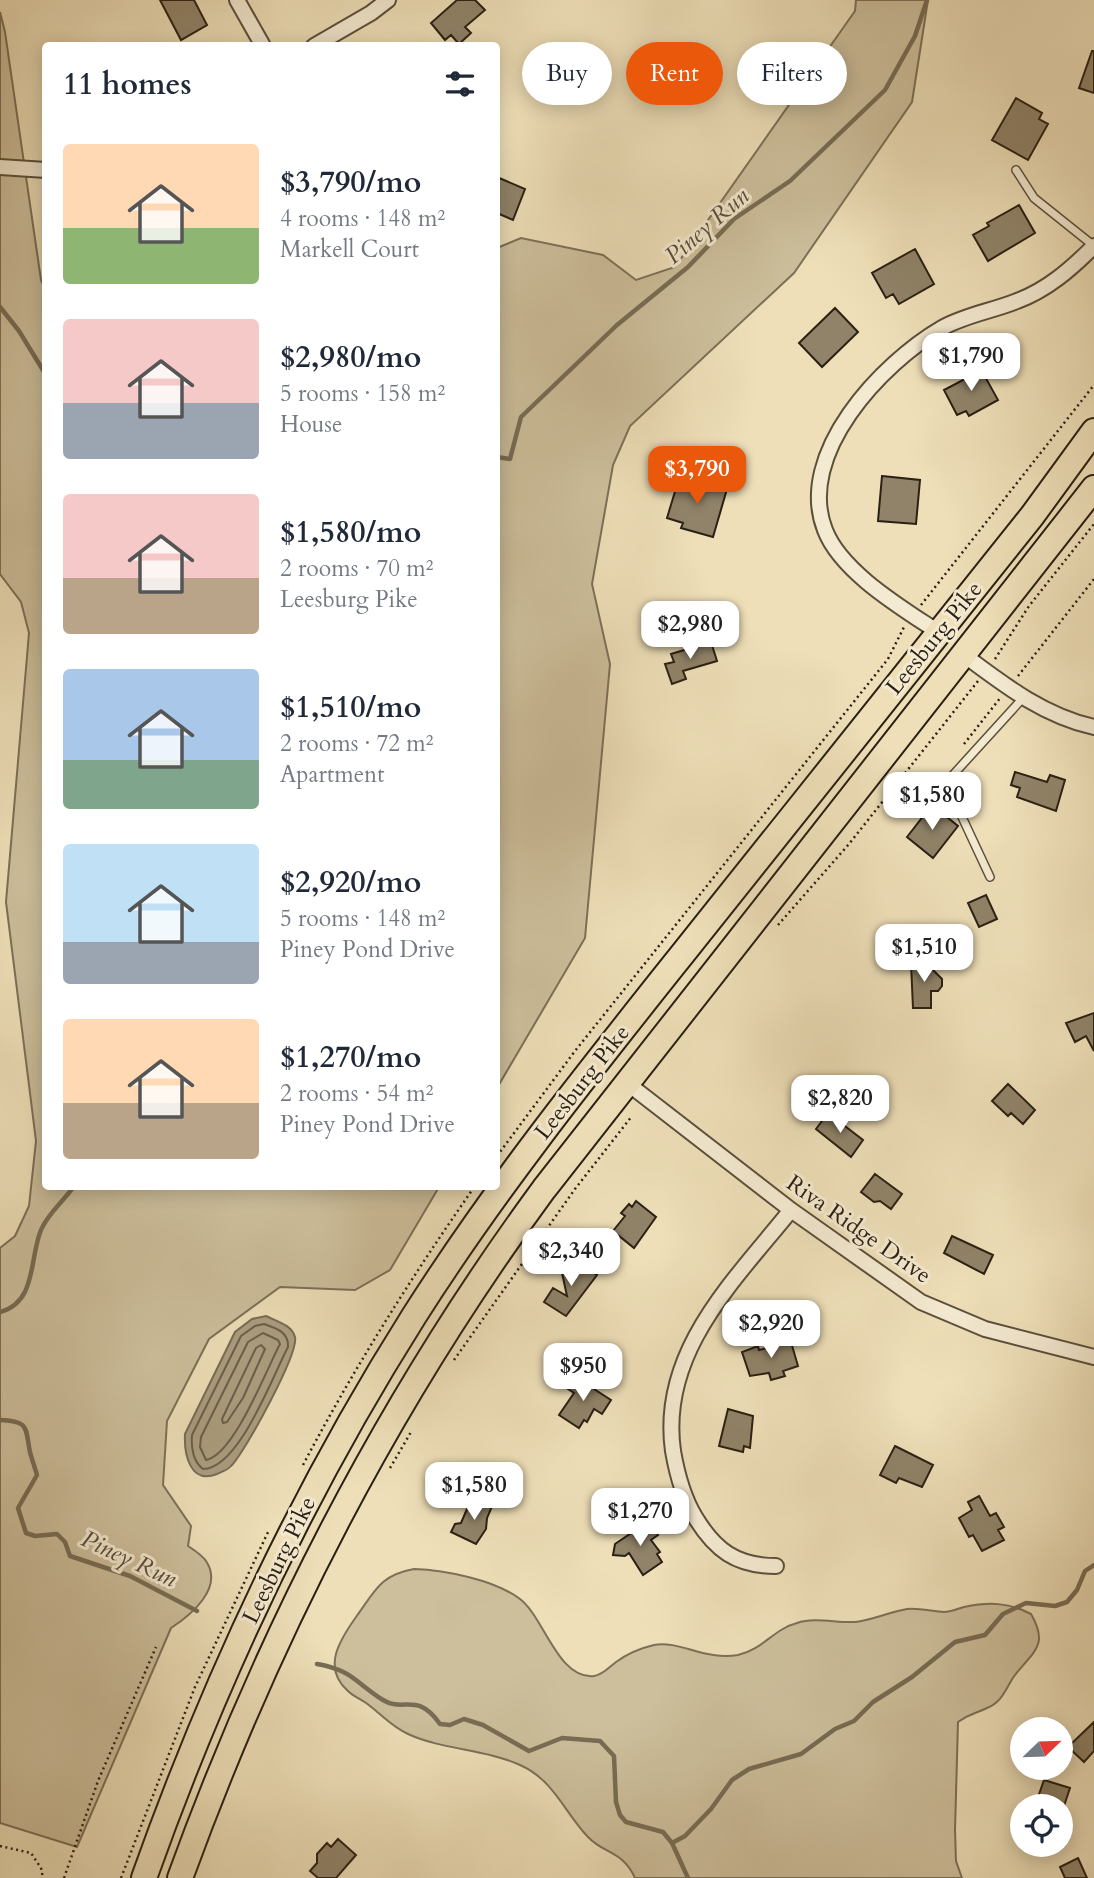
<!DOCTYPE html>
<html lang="en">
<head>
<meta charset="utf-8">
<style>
  :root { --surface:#fff; --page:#f6f6f7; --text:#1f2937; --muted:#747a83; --accent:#ea580c }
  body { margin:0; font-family:Cardo,serif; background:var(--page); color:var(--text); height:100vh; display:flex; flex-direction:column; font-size:26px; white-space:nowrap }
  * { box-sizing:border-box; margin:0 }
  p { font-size:23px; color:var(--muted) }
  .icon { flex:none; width:38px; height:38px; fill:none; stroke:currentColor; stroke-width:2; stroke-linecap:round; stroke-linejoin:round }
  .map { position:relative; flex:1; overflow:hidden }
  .side { position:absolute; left:42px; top:42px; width:458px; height:1148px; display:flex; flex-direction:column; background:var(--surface); border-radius:7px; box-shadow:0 4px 18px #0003 }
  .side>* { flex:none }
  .top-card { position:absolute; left:522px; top:42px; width:467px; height:63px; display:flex; gap:14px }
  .needle { width:46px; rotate:67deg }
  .controls { position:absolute; left:1010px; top:1717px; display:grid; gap:14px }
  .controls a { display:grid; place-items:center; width:63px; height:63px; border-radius:50%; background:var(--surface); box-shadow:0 4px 18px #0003; font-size:35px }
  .price { position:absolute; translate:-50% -60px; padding:0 16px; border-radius:14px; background:#fff; color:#222; font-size:23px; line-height:46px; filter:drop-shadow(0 2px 4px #0008) }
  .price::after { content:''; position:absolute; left:50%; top:42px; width:21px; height:16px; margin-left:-10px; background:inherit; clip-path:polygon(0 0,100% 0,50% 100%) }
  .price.on { background:var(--accent); color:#fff }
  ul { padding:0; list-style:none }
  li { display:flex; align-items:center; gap:21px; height:175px; padding:0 21px }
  li span { display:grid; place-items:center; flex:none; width:196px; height:140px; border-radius:7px; color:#555 }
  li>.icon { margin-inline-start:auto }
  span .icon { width:84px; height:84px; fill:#fffc; stroke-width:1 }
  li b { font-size:30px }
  h2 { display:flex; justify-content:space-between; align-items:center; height:84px; padding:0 21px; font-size:30px }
  .pill { padding:0 24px; border-radius:32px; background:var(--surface); box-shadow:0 4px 18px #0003; font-size:24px; line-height:63px }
  .pill.on { background:var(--accent); color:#fff }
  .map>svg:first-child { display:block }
  .green { fill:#cdbf9c; stroke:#7c7058; stroke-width:2 }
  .water { fill:#ab9e80; stroke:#776c54; stroke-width:2 }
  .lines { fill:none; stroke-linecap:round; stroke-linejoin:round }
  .shore { stroke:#6a5f4a; stroke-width:2 }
  .stream { stroke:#776c54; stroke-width:4.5 }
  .building { fill:#908369; stroke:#2a2013; stroke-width:2 }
  .lane-casing { stroke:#5b503c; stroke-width:10 }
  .street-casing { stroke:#5b503c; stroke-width:18 }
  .highway-casing { stroke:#2a2013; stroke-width:28 }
  .path { stroke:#2a2013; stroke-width:2.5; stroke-dasharray:2 3.5; stroke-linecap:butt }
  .lane { stroke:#f4ead1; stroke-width:7 }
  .street { stroke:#f4ead1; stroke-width:14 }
  .highway { stroke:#eedfb8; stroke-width:24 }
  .labels { text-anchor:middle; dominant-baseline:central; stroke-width:6; stroke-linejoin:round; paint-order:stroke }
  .street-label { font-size:23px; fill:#2a2013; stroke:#f4ead1 }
  .water-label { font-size:24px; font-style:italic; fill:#574c39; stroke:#f4ead1 }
</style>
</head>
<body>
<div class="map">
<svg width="1094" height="1878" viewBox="0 0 1094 1878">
  <rect width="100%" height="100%" fill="#eedfb8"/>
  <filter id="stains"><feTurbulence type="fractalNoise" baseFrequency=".00286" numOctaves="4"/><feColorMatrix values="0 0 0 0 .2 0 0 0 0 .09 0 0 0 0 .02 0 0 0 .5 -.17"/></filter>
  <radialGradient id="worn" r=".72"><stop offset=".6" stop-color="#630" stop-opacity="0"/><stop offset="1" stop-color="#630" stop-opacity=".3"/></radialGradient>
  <path class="green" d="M856,0H928L912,102L794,273L630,426L613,465L592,584L610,664L585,938L497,1088V248L521,238L603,255L636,280L675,267L855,11Z
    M0,12L5,32L41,280L46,291V1186L439,1187L390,1270L355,1290L280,1287L209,1339L167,1421L163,1485L191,1526L188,1546C194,1550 202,1555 206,1561C224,1588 191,1615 171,1628L77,1847L0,1823V1248L15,1236L29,1206L36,1141L6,902L29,633L21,602L0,574Z
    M414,1569C445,1570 495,1580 520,1599C544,1617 558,1680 594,1676C603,1675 609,1667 616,1662C627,1654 641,1648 654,1645C680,1640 705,1661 738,1655C762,1650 774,1629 797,1623C815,1617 836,1623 855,1622C873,1620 889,1612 907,1609C919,1608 931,1611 944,1612C950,1612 957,1609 964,1607C988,1602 1009,1602 1031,1614C1049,1645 1034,1651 1015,1675C1006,1687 1003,1702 987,1708C975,1714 970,1713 958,1722L955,1830L956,1861L962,1878H635C623,1851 604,1854 588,1837C564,1812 554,1780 520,1765C485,1749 443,1750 408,1734C392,1727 383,1716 370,1706C363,1700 354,1697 348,1691C322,1668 339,1641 356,1617C375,1591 380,1575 414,1569Z"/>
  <path class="water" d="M266,1316C276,1321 292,1325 295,1337C299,1353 245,1452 231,1466C228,1470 221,1472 217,1474C190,1485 184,1454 185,1434L235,1332L252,1319Z"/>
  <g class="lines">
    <path class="shore" d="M264,1324C276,1328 289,1332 288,1347C273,1375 239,1469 203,1469C193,1462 191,1447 192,1435L241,1336L255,1326Z
      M263,1333L278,1340L280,1344C266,1370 234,1455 206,1460L200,1447L201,1437L248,1342Z
      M261,1345L265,1349L243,1398L227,1422L223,1423L222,1419L256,1348Z"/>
    <path class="stream" d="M0,307L19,331L46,375
      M497,457L510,459L521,417L617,325L688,267L734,219L790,181L885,90L915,36L927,0
      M0,1312C37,1302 29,1259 41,1230C48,1213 64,1201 74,1186
      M0,1420C30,1421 25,1428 30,1452C32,1460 35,1468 37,1475L18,1508L26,1533L35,1536L57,1534L65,1542L70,1556L130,1576L197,1611
      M317,1664C352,1670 356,1683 383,1700C404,1713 417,1691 440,1724L450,1725L464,1719L483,1725L529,1751L562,1738L600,1741L614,1756L616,1802L620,1815L626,1822L663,1832L672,1843L688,1878
      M672,1843L685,1836L711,1809L732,1780L749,1769L801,1754L835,1729L854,1721L873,1702L912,1677L955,1642L985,1635L1003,1614L1026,1603L1055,1606L1067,1602L1077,1590L1085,1571L1094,1565"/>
  </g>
  <path class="building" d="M160,0H194L207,25L181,40Z
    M457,0H475L485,10L465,27L471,33L459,44L451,35L445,40L431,23Z
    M1092,51H1094V93L1079,88Z
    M1016,98L1042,113L1039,119L1048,124L1028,160L992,140Z
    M497,177L525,189L513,220L497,213Z
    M1019,205L1035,233L988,261L973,235L989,226L987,223Z
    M915,249L934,284L899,304L893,294L886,298L872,273Z
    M835,308L858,332L822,367L799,343Z
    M978,364L998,400L969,416L966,411L957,415L944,390L967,378L963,372Z
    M680,475L727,489L713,537L681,528L683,523L667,518Z
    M882,476L920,480L916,524L878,521Z
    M711,642L717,661L683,671L686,679L672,684L665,664L674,662L671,654Z
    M1015,772L1047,782L1050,775L1065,780L1056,811L1017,797L1020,788L1011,785Z
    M932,805L958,826L933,858L907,837Z
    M986,895L997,919L979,927L968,903Z
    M932,962V969L942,979V986L938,991H931V1008H913L911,963Z
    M1094,1013V1051L1086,1036L1075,1042L1066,1023Z
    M1008,1084L1035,1110L1023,1124L1011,1113L1008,1116L992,1101Z
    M828,1113L863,1140L851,1157L816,1129Z
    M875,1174L902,1194L891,1209L880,1201L874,1202L861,1192Z
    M636,1201L656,1217L634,1248L613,1231L625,1216L621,1213L629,1204L632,1207Z
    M952,1236L993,1255L984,1274L944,1253Z
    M578,1262L597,1275L566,1316L544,1302L553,1288L567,1296L562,1273Z
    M791,1342L798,1366L783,1371L785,1376L771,1380L769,1373L750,1376L742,1352L758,1346L759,1350Z
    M577,1378L611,1400L602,1414L594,1409L587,1422L584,1420L579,1428L559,1415L574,1393L565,1387L570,1379Z
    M728,1409L753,1416L750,1448L744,1446L743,1452L719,1446Z
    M895,1446L933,1465L922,1487L899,1478L896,1483L880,1475Z
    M979,1496L990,1516L996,1513L1004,1527L998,1530L1004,1540L982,1551L973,1535L969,1537L959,1518L972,1510L968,1502Z
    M477,1497L493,1504L487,1518L486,1529L476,1544L451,1532L455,1524L461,1523L467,1509L471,1510Z
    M649,1521L658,1535L651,1540L660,1552L657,1554L662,1562L643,1575L629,1553L625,1556L613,1555L615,1544Z
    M1094,1722V1751L1084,1762L1068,1747Z
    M1044,1780L1070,1788L1064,1806H1045L1046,1803L1037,1800Z
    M338,1839L356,1855L336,1878H318L310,1871L317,1863V1854L327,1843L331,1847Z
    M1078,1858L1087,1878H1065L1060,1867Z"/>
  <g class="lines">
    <defs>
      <path id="lane" d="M1016,170L1034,198L1094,246
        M990,877L948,787L952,776L1023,698"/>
      <path id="street" d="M237,0L263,46
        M314,46L371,13L388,0
        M0,167L46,170
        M938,632C902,608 841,572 825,530C795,454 882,363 942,328C965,315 992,311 1017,301C1047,290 1071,269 1094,246
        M964,655C1004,685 1044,716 1094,727
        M627,1083L791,1210L921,1302L985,1329L1094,1357
        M776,1566C736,1566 715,1550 695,1517C683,1497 677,1474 673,1451C659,1352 734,1281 791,1210"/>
      <path id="highway" d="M144,1878C214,1681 302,1493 414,1316C501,1179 603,1054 704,927C813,790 922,653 1032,516L1094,431
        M180,1878C269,1633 389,1400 544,1189L1094,488"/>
    </defs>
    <use href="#lane" class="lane-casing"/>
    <use href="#street" class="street-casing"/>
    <use href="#highway" class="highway-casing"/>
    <path class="path" d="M921,605L1094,385
      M995,659L1029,606L1094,524
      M1018,676L1094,579
      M964,744L1001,697
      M778,925L849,844L978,681
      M497,1156L575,1051L888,659L904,627
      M454,1360L575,1189L632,1116
      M303,1465C354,1368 412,1276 475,1186
      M390,1468L411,1432
      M0,1846L31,1853L41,1868L43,1878
      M64,1878L98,1781L156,1647
      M121,1878L195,1687L269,1530"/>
    <use href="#lane" class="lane"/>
    <use href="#street" class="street"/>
    <use href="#highway" class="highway"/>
  </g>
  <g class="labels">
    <g class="street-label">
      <text transform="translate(934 638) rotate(-51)">Leesburg Pike</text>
      <text transform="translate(582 1082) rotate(-52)">Leesburg Pike</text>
      <text transform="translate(859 1229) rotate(35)">Riva Ridge Drive</text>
      <text transform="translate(279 1560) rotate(-64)">Leesburg Pike</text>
    </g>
    <g class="water-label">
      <text transform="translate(707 226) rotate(-41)">Piney Run</text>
      <text transform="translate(129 1559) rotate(25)">Piney Run</text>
    </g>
  </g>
  <rect width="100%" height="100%" filter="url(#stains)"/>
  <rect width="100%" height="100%" fill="url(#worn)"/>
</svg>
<div class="controls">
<a><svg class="needle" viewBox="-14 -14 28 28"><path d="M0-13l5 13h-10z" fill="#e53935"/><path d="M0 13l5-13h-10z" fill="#747a83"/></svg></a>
<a><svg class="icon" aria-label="locate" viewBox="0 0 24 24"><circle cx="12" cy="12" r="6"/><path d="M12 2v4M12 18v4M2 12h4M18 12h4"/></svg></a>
</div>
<b class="price" style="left:971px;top:393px">$1,790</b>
<b class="price on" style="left:697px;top:506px">$3,790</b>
<b class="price" style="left:690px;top:661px">$2,980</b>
<b class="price" style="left:932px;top:832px">$1,580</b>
<b class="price" style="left:924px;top:984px">$1,510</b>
<b class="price" style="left:840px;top:1135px">$2,820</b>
<b class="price" style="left:571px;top:1288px">$2,340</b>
<b class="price" style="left:771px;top:1360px">$2,920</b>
<b class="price" style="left:583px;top:1403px">$950</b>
<b class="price" style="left:474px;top:1522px">$1,580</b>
<b class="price" style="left:640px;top:1548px">$1,270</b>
<div class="top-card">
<a class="pill">Buy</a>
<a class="pill on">Rent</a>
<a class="pill">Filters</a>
</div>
<section class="side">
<h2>11 homes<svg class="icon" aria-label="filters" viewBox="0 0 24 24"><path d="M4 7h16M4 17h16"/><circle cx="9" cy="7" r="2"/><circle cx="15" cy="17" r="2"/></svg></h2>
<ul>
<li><span style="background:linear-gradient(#ffd9b3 60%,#8fb573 0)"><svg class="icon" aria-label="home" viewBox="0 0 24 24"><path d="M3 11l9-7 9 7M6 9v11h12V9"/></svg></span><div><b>$3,790/mo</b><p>4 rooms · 148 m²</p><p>Markell Court</p></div></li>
<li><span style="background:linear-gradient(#f6c9c9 60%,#9aa5b1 0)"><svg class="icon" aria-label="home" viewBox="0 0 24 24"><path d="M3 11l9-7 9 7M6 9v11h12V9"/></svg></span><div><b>$2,980/mo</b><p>5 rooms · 158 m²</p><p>House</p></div></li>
<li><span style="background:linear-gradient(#f6c9c9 60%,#b9a48a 0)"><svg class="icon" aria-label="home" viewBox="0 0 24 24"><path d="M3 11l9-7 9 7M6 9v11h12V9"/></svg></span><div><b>$1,580/mo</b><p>2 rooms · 70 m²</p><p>Leesburg Pike</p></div></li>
<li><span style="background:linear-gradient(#a9c7e8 65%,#7fa58c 0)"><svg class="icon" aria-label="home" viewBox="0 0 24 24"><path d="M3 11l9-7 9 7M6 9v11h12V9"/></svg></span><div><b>$1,510/mo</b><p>2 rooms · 72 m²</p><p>Apartment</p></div></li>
<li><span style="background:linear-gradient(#bfe0f5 70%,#9aa5b1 0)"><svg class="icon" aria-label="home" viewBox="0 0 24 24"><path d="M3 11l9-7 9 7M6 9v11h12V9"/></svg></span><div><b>$2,920/mo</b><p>5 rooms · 148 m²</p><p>Piney Pond Drive</p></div></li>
<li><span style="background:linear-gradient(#ffd9b3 60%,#b9a48a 0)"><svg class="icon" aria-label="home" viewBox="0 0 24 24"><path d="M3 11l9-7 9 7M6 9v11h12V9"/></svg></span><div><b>$1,270/mo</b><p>2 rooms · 54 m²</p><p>Piney Pond Drive</p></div></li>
</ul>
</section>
</div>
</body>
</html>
